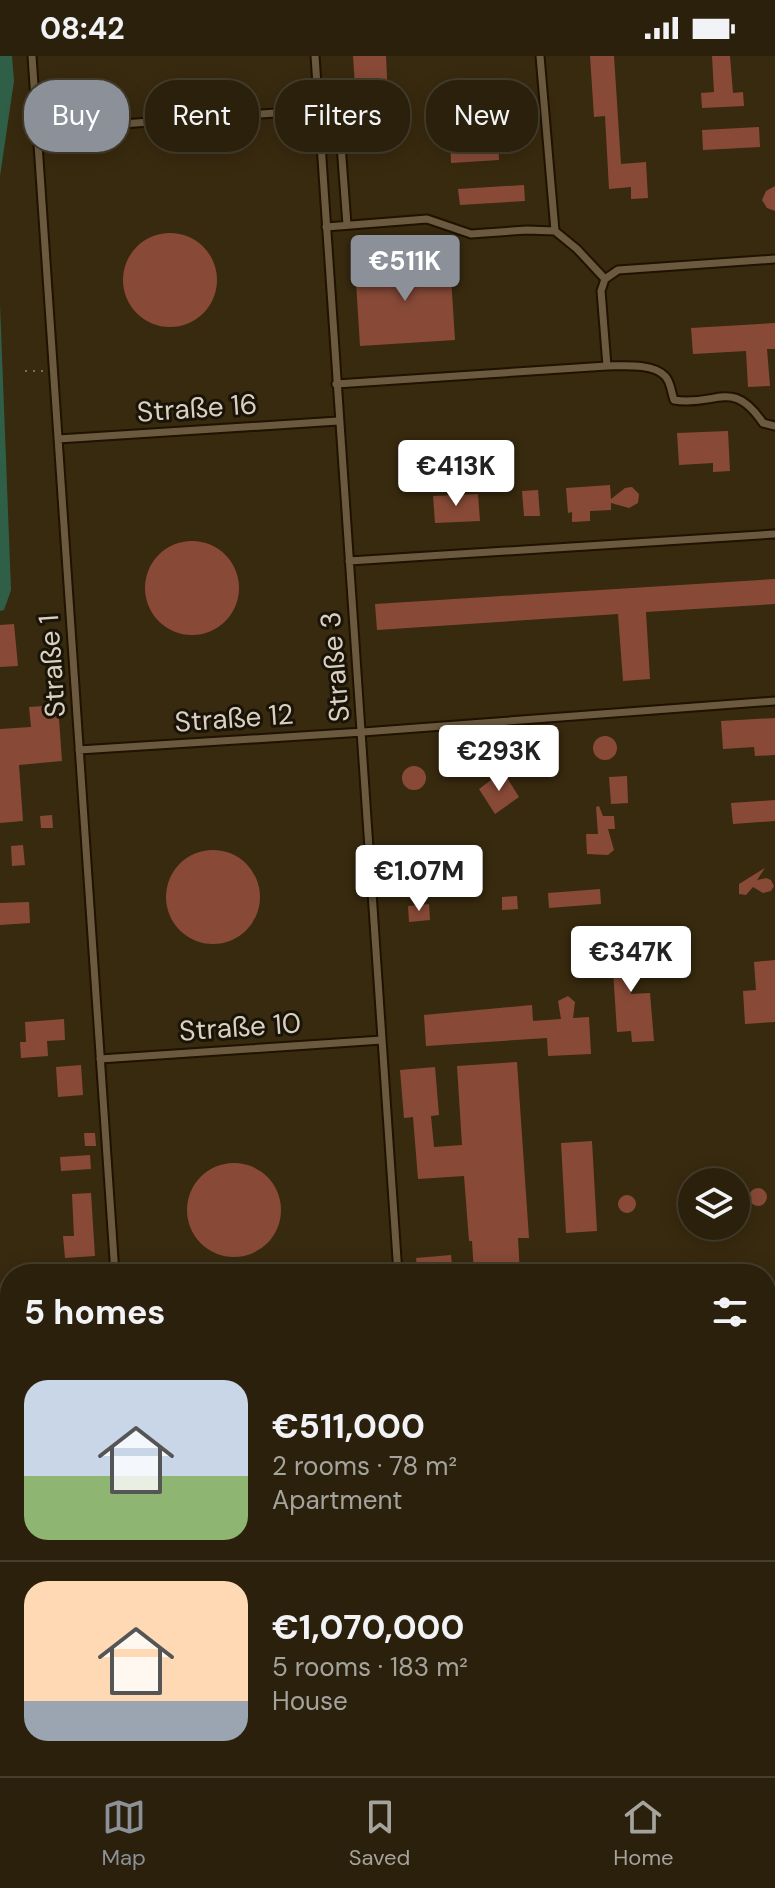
<!DOCTYPE html>
<html lang="en">
<head>
<meta charset="utf-8">
<style>
  :root { --surface:#2a200b; --page:#322814; --text:#f1f3f6; --muted:#a5a39d; --line:#463e2c; --accent:#8c9099 }
  body { margin:0; font-family:"DM Sans",sans-serif; background:var(--page); color:var(--text); height:100vh; display:flex; flex-direction:column; font-size:30px; white-space:nowrap }
  * { box-sizing:border-box; margin:0 }
  p { font-size:26px; color:var(--muted) }
  .icon { flex:none; width:44px; height:44px; fill:none; stroke:currentColor; stroke-width:2; stroke-linecap:round; stroke-linejoin:round }
  .map { position:relative; flex:1; overflow:hidden }
  .panel { position:absolute; left:0px; top:1208px; width:776px; height:512px; display:flex; flex-direction:column; background:var(--surface); border-radius:32px 32px 0 0; box-shadow:0 4px 20px #0003,0 0 0 2px var(--line) }
  .panel>* { flex:none }
  .guide { position:absolute; left:24px; top:24px; width:728px; height:72px; display:flex; gap:16px }
  .buttons { position:absolute; left:678px; top:1112px; display:grid; gap:16px }
  .buttons a { display:grid; place-items:center; width:72px; height:72px; border-radius:50%; background:var(--surface); box-shadow:0 4px 20px #0003,0 0 0 2px var(--line); font-size:40px }
  .price { position:absolute; translate:-50% -68px; padding:0 18px; border-radius:8px; background:#fff; color:#222; font-size:26px; line-height:52px; filter:drop-shadow(0 2px 4px #0008) }
  .price::after { content:''; position:absolute; left:50%; top:48px; width:24px; height:18px; margin-left:-12px; background:inherit; clip-path:polygon(0 0,100% 0,50% 100%) }
  .price.current { background:var(--accent); color:#fff }
  ul { padding:0; list-style:none }
  li { display:flex; align-items:center; gap:24px; height:200px; padding:0 24px }
  li+li { border-top:2px solid var(--line) }
  li span { display:grid; place-items:center; flex:none; width:224px; height:160px; border-radius:24px; color:#555 }
  li>.icon { margin-inline-start:auto }
  span .icon { width:96px; height:96px; fill:#fffc; stroke-width:1 }
  li b { font-size:34px }
  h2 { display:flex; justify-content:space-between; align-items:center; height:96px; padding:0 24px; font-size:34px }
  .chip { padding:0 28px; border-radius:32px; background:var(--surface); box-shadow:0 4px 20px #0003,0 0 0 2px var(--line); font-size:28px; line-height:72px }
  .chip.current { background:var(--accent); color:#fff }
  .status { display:flex; justify-content:space-between; align-items:center; height:56px; padding:0 40px; background:var(--surface); direction:ltr }
  .status svg { height:22px; fill:currentColor }
  .tab-bar { display:flex; justify-content:space-around; align-items:center; height:112px; border-top:2px solid var(--line); background:var(--surface); font-size:22px; color:var(--muted) }
  .tab-bar a { display:grid; justify-items:center; gap:4px }
  .tab-bar .current { color:var(--accent) }
  .map>svg:first-child { display:block }
  .green { fill:#305f47 }
  .building { fill:#884a37 }
  .lines { fill:none; stroke-linecap:round; stroke-linejoin:round }
  .lane-casing { stroke:#1f1200; stroke-width:11 }
  .path { stroke:#7a6d57; stroke-width:2; stroke-dasharray:2 6; stroke-linecap:butt }
  .lane { stroke:#6b5a3f; stroke-width:7 }
  .labels { text-anchor:middle; dominant-baseline:central; stroke-width:6; stroke-linejoin:round; paint-order:stroke }
  .street-label { font-size:28px; fill:#dad0c1; stroke:#1a1408 }
</style>
</head>
<body>
<div class="status"><b>08:42</b><svg viewBox="0 0 49 12"><path d="M0 12V9h3v3zM5 12V6h3v6zM10 12V3h3v9zM15 12V0h3v12zM26 1h20v11H26zM47 4h2v5h-2z"/></svg></div>
<div class="map">
<svg width="775" height="1720" viewBox="0 0 775 1720">
  <rect width="100%" height="100%" fill="#382a0f"/>
  <path class="green" d="M0,0H12L14,25L0,120Z
    M0,248L11,534L4,554L0,555Z"/>
  <path class="building" d="M353,0H386L388,43L356,45Z
    M590,0H614L621,108L646,106L648,142L631,143V131L609,133L605,60L594,61Z
    M712,0H730L733,37L743,36L744,50L702,52L701,37L714,36Z
    M759,71L760,91L703,94L702,74Z
    M498,82L499,104L451,107L450,84Z
    M524,129L525,145L460,149L458,133Z
    M775,130V155L767,152L762,144L766,135Z
    M123 224a47 47 0 1 1 94 0a47 47 0 1 1-94 0Z
    M450,205L455,284L360,290L355,210Z
    M775,267V293H767L770,330L748,331L746,295L693,298L691,272Z
    M728,375L730,415L713,416V407L679,409L677,377Z
    M610,429L611,443L625,432L632,431L639,438L638,447L629,452L611,447V454L590,455V465L572,466V456L568,457L566,432Z
    M538,434L540,460H524L522,435Z
    M478,438L480,465L435,467L433,440Z
    M145 532a47 47 0 1 1 94 0a47 47 0 1 1-94 0Z
    M775,523V548L646,556L650,623L623,625L618,558L377,574L375,548Z
    M14,568L18,610L0,611V569Z
    M58,649L62,705L19,709L23,765L0,767V673L31,671L29,651Z
    M775,662V699L755,700L754,691L723,693L721,665Z
    M593 692a12 12 0 1 1 24 0a12 12 0 1 1-24 0Z
    M535 696a8 8 0 1 1 16 0a8 8 0 1 1-16 0Z
    M402 722a12 12 0 1 1 24 0a12 12 0 1 1-24 0Z
    M503,715L519,741L495,758L479,733Z
    M627,720L628,747L611,748L609,721Z
    M775,744V765L733,768L731,747Z
    M599,750L603,760H614L615,773H608L614,794L608,799L587,798L586,778H598L596,751Z
    M52,759L53,772H41L40,760Z
    M23,789L25,809L12,810L11,790Z
    M166 841a47 47 0 1 1 94 0a47 47 0 1 1-94 0Z
    M765,812L757,824L766,822L771,824L774,830L771,835L763,837L753,831L746,839L739,838V828Z
    M600,833L601,848L549,852L548,837Z
    M517,840L518,853L502,854V841Z
    M29,846L30,867L0,869V847Z
    M429,848L430,864L409,866L408,850Z
    M647,891L648,912L629,913L631,938L650,937L654,985L632,986L631,975L617,976L613,914L607,915L605,894Z
    M775,904V966L745,968L743,935L756,934L754,906Z
    M568,940L575,946L573,962L589,961L591,998L548,1000L547,982L426,990L424,959L532,949L533,965L561,963L558,945Z
    M64,963L65,984L47,985L48,1000L21,1002L20,986H26L25,966Z
    M517,1006L529,1182H518L520,1218H474L472,1185H469L464,1120L418,1123L413,1061L404,1062L400,1014L435,1011L439,1059L431,1060L434,1091L462,1089L457,1010Z
    M81,1009L83,1039L58,1041L56,1011Z
    M84,1077H95L96,1090H85Z
    M592,1085L597,1175L566,1177L561,1087Z
    M90,1099L91,1113L61,1115L60,1101Z
    M187 1154a47 47 0 1 1 94 0a47 47 0 1 1-94 0Z
    M749 1141a9 9 0 1 1 18 0a9 9 0 1 1-18 0Z
    M91,1137L95,1200L65,1202L63,1180H74L72,1138Z
    M618 1148a9 9 0 1 1 18 0a9 9 0 1 1-18 0Z
    M451,1199L453,1218H418L416,1202Z"/>
  <g class="lines">
    <defs>
      <path id="lane" d="M32,0L115,1218
        M315,0L398,1218
        M540,0L555,175
        M319,63L339,62L347,169
        M37,74L319,54
        M326,171L427,163L471,178L527,174L555,175L577,193L605,223
        M607,310L601,235L605,223L618,214L775,203
        M336,328L607,310C623,310 653,307 665,320C671,326 671,336 674,344C717,351 732,321 763,367L775,370
        M58,383L338,365
        M349,505L775,478
        M79,694L363,676L775,645
        M100,1003L382,984
        M766,1324L775,1323
        M148,1710V1720"/>
    </defs>
    <use href="#lane" class="lane-casing"/>
    <path class="path" d="M25,315H44
      M0,1452H10
      M61,1710L65,1720
      M160,1711V1720
      M128,1720L135,1710"/>
    <use href="#lane" class="lane"/>
  </g>
  <g class="labels">
    <g class="street-label">
      <text transform="translate(197 352) rotate(-4)">Straße 16</text>
      <text transform="translate(52 610) rotate(-94)">Straße 1</text>
      <text transform="translate(335 611) rotate(-95)">Straße 3</text>
      <text transform="translate(234 662) rotate(-4)">Straße 12</text>
      <text transform="translate(240 971) rotate(-4)">Straße 10</text>
    </g>
  </g>
</svg>
<div class="buttons">
<a><svg class="icon" aria-label="layers" viewBox="0 0 24 24"><path d="M12 4l9 5-9 5-9-5zM3 14l9 5 9-5"/></svg></a>
</div>
<b class="price current" style="left:405px;top:247px">€511K</b>
<b class="price" style="left:456px;top:452px">€413K</b>
<b class="price" style="left:499px;top:737px">€293K</b>
<b class="price" style="left:419px;top:857px">€1.07M</b>
<b class="price" style="left:631px;top:938px">€347K</b>
<div class="guide">
<a class="chip current">Buy</a>
<a class="chip">Rent</a>
<a class="chip">Filters</a>
<a class="chip">New</a>
</div>
<section class="panel">
<h2>5 homes<svg class="icon" aria-label="filters" viewBox="0 0 24 24"><path d="M4 7h16M4 17h16"/><circle cx="9" cy="7" r="2"/><circle cx="15" cy="17" r="2"/></svg></h2>
<ul>
<li><span style="background:linear-gradient(#c9d6e8 60%,#8fb573 0)"><svg class="icon" aria-label="home" viewBox="0 0 24 24"><path d="M3 11l9-7 9 7M6 9v11h12V9"/></svg></span><div><b>€511,000</b><p>2 rooms · 78 m²</p><p>Apartment</p></div></li>
<li><span style="background:linear-gradient(#ffd9b3 75%,#9aa5b1 0)"><svg class="icon" aria-label="home" viewBox="0 0 24 24"><path d="M3 11l9-7 9 7M6 9v11h12V9"/></svg></span><div><b>€1,070,000</b><p>5 rooms · 183 m²</p><p>House</p></div></li>
</ul>
</section>
</div>
<nav class="tab-bar">
<a class="current"><svg class="icon" aria-label="map" viewBox="0 0 24 24"><path d="M3 6l6-2 6 2 6-2v14l-6 2-6-2-6 2zM9 4v14M15 6v14"/></svg>Map</a>
<a><svg class="icon" aria-label="saved" viewBox="0 0 24 24"><path d="M7 4h10v16l-5-4-5 4z"/></svg>Saved</a>
<a><svg class="icon" aria-label="home" viewBox="0 0 24 24"><path d="M3 11l9-7 9 7M6 9v11h12V9"/></svg>Home</a>
</nav>
</body>
</html>
